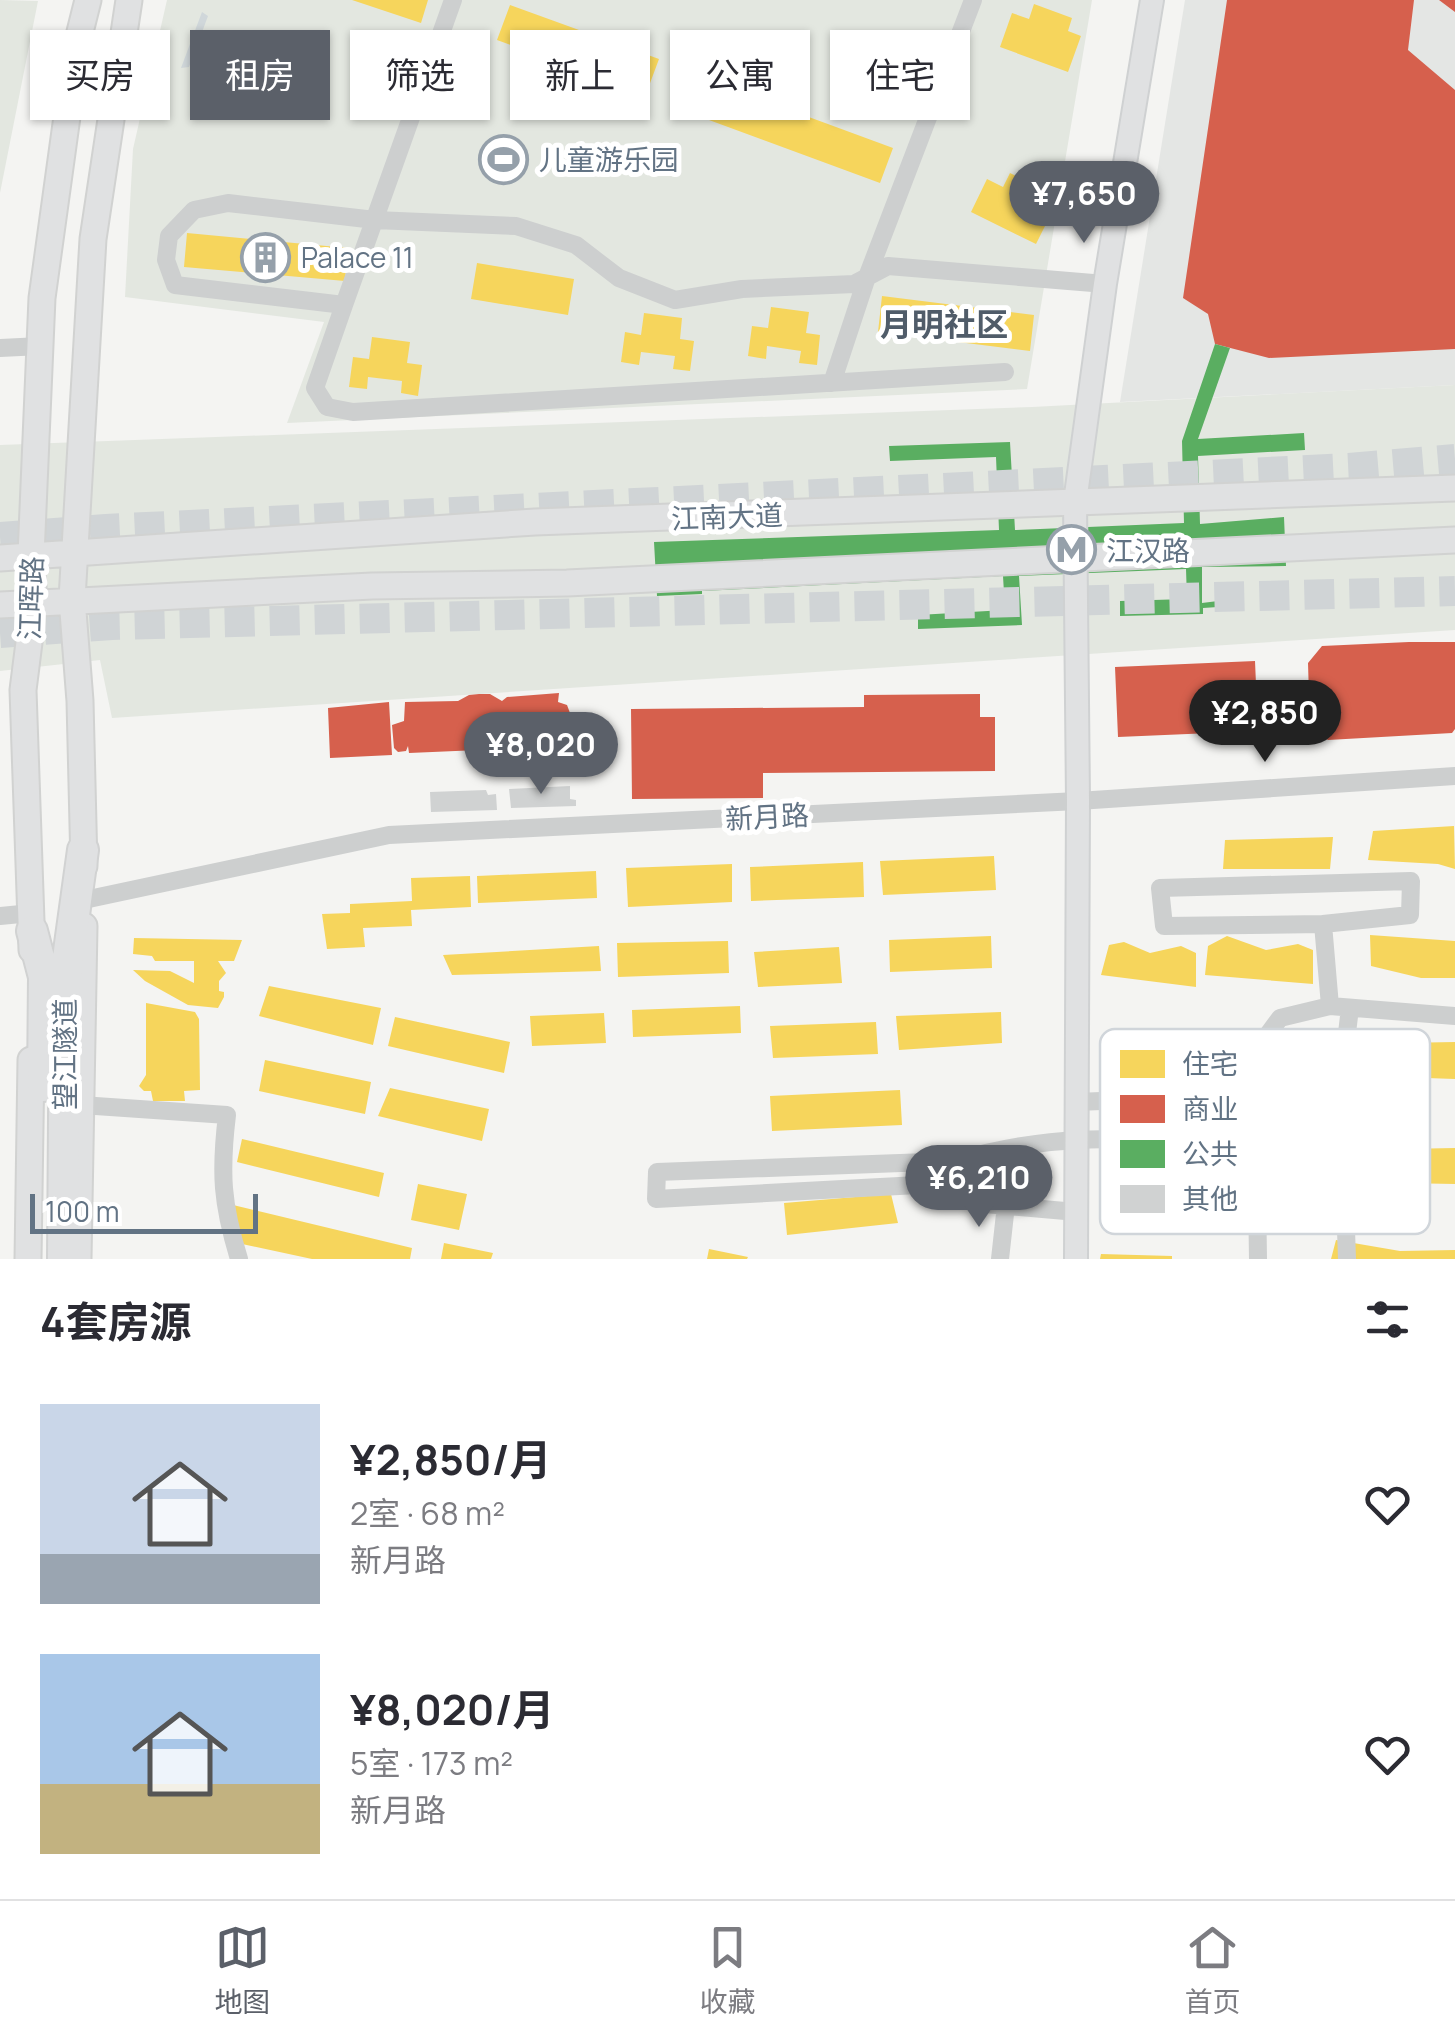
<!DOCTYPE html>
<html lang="zh">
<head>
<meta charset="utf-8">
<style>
  :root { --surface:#fff; --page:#f2f2f3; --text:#2b2b33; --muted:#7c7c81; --line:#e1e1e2; --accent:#5b6069 }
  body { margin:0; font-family:Manrope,"Noto Sans SC",sans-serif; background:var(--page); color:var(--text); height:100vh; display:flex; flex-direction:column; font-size:38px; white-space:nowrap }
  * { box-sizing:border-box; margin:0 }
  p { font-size:32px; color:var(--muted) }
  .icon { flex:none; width:55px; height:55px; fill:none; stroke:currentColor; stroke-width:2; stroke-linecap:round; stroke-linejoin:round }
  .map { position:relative; height:1259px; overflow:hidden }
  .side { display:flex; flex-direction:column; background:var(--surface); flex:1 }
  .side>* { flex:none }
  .hud { position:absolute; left:30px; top:30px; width:1395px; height:90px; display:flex; gap:20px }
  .scale { position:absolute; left:30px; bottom:25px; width:228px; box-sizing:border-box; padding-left:10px; border:5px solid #627384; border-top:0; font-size:28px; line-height:35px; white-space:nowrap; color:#627384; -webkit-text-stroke:8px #fff; paint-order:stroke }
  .price { position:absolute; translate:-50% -85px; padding:0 22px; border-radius:35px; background:var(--accent); color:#fff; font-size:32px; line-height:65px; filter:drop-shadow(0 2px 5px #0008) }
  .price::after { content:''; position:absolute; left:50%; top:60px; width:30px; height:22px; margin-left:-15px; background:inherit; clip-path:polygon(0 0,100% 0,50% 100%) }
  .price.on { background:#222; color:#fff }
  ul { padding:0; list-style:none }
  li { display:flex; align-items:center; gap:30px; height:250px; padding:0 40px }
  li span { display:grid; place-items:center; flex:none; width:280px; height:200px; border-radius:0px; color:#555 }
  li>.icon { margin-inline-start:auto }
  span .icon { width:120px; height:120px; fill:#fffc; stroke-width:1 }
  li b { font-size:42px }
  h2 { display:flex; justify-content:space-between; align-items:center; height:120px; padding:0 40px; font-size:42px }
  .pill { padding:0 35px; border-radius:0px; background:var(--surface); box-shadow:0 2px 8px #0004; font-size:35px; line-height:90px }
  .pill.on { background:var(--accent); color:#fff }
  .tabs { display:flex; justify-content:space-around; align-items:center; height:140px; border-top:2px solid var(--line); background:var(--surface); font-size:28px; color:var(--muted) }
  .tabs a { display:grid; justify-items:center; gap:5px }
  .tabs .on { color:var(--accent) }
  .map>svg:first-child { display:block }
  .built { fill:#e4e6e4 }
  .green { fill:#e3e7e0 }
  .water { fill:#d0d7da }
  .homes { fill:#f6d55c }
  .shops { fill:#d6604d }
  .public { fill:#5aae61 }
  .building { fill:#d0d2d2 }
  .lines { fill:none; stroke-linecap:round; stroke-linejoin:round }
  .highway-tunnel { stroke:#d0d4d6; stroke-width:30; stroke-dasharray:30 15; stroke-linecap:butt }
  .secondary-casing { stroke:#cfd1d2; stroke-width:26 }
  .primary-casing { stroke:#d1d2d1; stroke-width:29 }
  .highway-casing { stroke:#d1d2d2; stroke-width:34 }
  .street { stroke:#cdcfcf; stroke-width:18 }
  .secondary { stroke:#e0e1e2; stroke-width:22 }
  .primary { stroke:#e0e1e2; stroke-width:25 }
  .highway { stroke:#e0e1e2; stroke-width:30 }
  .labels { text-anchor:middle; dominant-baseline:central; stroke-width:10; stroke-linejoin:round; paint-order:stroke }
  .poi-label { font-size:28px; fill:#627384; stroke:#fff; text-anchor:start }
  .street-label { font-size:28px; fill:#627384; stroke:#fff }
  .quarter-label { font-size:32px; font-weight:bold; fill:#505c69; stroke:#fff }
  .key { fill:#fff; stroke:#d0d5da; stroke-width:2.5 }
  .key-label { font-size:28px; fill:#627384 }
</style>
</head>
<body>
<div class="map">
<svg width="1455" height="1259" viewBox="0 0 1455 1259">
  <rect width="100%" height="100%" fill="#f4f4f2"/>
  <path class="built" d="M1185,0H1455V385L1120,402Z"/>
  <path class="green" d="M0,0L38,1L0,193Z
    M167,0H1092L1027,389L287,423L324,322L125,297L133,149Z
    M1455,385V630L112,718L100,660L0,671V445L1032,407Z"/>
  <path class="water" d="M202,12L208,16L189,67L181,68Z
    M241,32L283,47L263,106L220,91Z"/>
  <path class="homes" d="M352,0H428L421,23Z
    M1034,4L1072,18L1068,31L1081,36L1068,72L1000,47L1012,13L1029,19Z
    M510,5L659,59L646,94L497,40Z
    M703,78L893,148L880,183L690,113Z
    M1010,173L1046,191L1040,204L1053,210L1036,244L971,212L987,179L1003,187Z
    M187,233L348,248L345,281L184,267Z
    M477,263L574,279L568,315L471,299Z
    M882,296L1034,315L1030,351L878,332Z
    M771,307L809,312L806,333L820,335L817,365L799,363L801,351L767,346L766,359L748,356L752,326L768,328Z
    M644,313L682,318L680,339L694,341L690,371L673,369L675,356L641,352L639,365L621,362L625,332L641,335Z
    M372,337L410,342L407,363L422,365L418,396L401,393L402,381L368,377L367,389L349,387L353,357L369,359Z
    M1454,826L1455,869L1438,864L1368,860L1373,831Z
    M1333,837L1330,869H1223L1225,840Z
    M994,856L996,890L883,895L880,861Z
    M863,862L864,897L751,901L750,867Z
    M732,864V902L628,907L626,868Z
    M596,871L597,898L478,903L477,876Z
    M470,876L471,907L411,910L412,926L363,928L365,947L327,949L322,914L350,913V904L412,901L411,878Z
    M1370,935L1455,941V978H1421L1371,966Z
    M991,936L992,968L890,972L889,940Z
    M1227,936L1266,950L1298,944L1313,950V984L1205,975L1208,946Z
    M134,938L242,940L234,961H218L226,973L219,981V991L224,992V997L218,1008L188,1005L145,981L133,970L170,971L194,983V961H155L152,956L133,954Z
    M728,941L729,973L618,977L617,943Z
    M1124,942L1150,953L1181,946L1196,953V987L1101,975L1109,945Z
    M599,946L601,971L452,975L443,955Z
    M839,947L842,983L758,987L754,952Z
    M269,986L381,1008L373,1045L259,1016Z
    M146,1003L195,1012L199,1019L200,1090L184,1091L185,1101H153L151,1091H144L139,1086L146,1075Z
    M740,1006L741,1033L633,1037L632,1010Z
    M1001,1012L1002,1043L899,1050L896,1016Z
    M604,1013L606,1043L532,1046L530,1016Z
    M395,1017L510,1042L504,1073L388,1046Z
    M876,1022L878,1054L773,1058L770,1026Z
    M1336,1033L1400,1043L1455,1042V1079L1398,1077L1329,1063Z
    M1103,1048L1173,1049L1242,1068L1234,1102L1167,1080L1099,1074Z
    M265,1060L371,1082L365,1114L259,1091Z
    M390,1088L489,1109L482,1141L378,1116Z
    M900,1090L902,1125L772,1131L770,1096Z
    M1340,1138L1403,1149L1455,1148V1184L1401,1183L1332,1168Z
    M242,1139L384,1173L379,1197L237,1162Z
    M418,1184L467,1194L459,1230L411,1220Z
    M891,1194L898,1223L787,1235L784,1203Z
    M233,1205L412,1248L410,1259H312L228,1241Z
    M1336,1240L1400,1251L1455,1250V1259H1331Z
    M444,1243L493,1253L491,1259H441Z
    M709,1249L748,1257L747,1259H707Z
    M1101,1254L1172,1256V1259H1100Z"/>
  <path class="shops" d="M1227,0H1414L1408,50L1455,90V349L1269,358L1215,344L1208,314L1183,298Z
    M1439,0H1455V12Z
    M1409,642H1455V729L1452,733L1328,740L1310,729L1308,663L1322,646Z
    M1255,661L1258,731L1118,737L1115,667Z
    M559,693L558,702L567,705L570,713L577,712L578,729L557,732L558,736L482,740L483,746L479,750L409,753L408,746L406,751L398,752L394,748L392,725L404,721L405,702L458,701L469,695L479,694H490L502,701L507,697Z
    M980,694V717H995V771L763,773V798L632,799L631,709L864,707V695Z
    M389,702L392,755L330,758L328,708Z"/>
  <path class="public" d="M1215,344L1230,348L1198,439L1304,433L1305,450L1198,456L1200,524L1284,517L1286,566L1202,567V603L1226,600L1227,611H1218V607L1203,608V614L1120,616V601L1187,599L1186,569L1019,576L1022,625L918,629V615L1005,610L1003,576L702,591V594L657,596L654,542L999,530L996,457L890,461L889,446L1010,442L1015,530L1184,523L1182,441Z"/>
  <path class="building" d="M570,786V799L576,800V806L511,808L509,789Z
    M486,790L488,795L496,794L497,810L431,812L430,792Z"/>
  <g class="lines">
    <path class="highway-tunnel" d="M0,537L106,529L1349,468L1455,459
      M0,633L112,625L1455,591"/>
    <defs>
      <path id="secondary" d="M1076,1259L1078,801L1075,502L1105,284L1152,0"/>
      <path id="primary" d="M0,558L535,522L1455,488
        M0,605L372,586L567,583L1455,540
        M84,866L80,701L72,599L93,239L129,0
        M32,950L23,690L34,603L31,556L42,298L77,44L88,0
        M28,1259L31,1060
        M78,1259L84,926"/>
      <path id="highway" d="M32,931L44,977L43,1086
        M63,1259L65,980L83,850"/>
    </defs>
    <use href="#secondary" class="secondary-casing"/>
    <use href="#primary" class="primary-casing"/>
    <use href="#highway" class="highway-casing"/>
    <path class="street" d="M344,305L453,0
      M0,348L41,346
      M1005,372L353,412L327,407L315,388L344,305L175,285L166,260L169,236L194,210L228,203L375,220L516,226L576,245L619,278L675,300L742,289L854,284L888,266L1105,284
      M832,383L867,277L973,0
      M84,900L389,835L1078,801L1455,776
      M0,916L31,913
      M1323,924L1164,926L1160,888L1411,881L1410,915L1323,924L1330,1006
      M1077,1102L1149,1099L1255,1121
      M81,1105L227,1115C220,1173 222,1204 239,1259
      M955,1161L657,1172L656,1199L956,1183
      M1077,1212L985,1204L956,1183L955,1161C1014,1144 1086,1134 1148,1142C1184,1146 1220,1154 1256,1160
      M1000,1259L1006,1205
      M1258,1259L1255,1052L1280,1018L1330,1006L1455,1016
      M1347,1259L1341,1083L1350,1008"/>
    <use href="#secondary" class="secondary"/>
    <use href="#primary" class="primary"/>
    <use href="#highway" class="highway"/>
  </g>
  <defs>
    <symbol id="stadium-ring" viewBox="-11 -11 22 22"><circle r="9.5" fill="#fff" stroke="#95a0aa" stroke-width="1.5"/><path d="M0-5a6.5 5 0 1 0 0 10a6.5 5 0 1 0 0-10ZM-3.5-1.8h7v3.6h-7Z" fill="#95a0aa"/></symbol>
    <symbol id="building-ring" viewBox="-11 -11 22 22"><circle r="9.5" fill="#fff" stroke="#95a0aa" stroke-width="1.5"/><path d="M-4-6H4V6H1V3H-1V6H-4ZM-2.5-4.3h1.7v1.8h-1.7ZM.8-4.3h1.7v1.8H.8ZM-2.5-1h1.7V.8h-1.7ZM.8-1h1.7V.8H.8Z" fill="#95a0aa"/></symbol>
    <symbol id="metro-ring" viewBox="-11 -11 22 22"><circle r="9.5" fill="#fff" stroke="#95a0aa" stroke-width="1.5"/><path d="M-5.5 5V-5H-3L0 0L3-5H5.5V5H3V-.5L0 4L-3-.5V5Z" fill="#95a0aa"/></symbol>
  </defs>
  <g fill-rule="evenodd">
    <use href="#stadium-ring" x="476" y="132" width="55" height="55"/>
    <use href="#building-ring" x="238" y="230" width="55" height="55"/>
    <use href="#metro-ring" x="1044" y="522" width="55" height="55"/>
  </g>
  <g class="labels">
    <g class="poi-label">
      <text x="539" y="159">儿童游乐园</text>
      <text x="301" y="257">Palace 11</text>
      <text x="1106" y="550">江汉路</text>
    </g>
    <g class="street-label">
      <text transform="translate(727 516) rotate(-2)">江南大道</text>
      <text transform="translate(30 598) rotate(-88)">江晖路</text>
      <text transform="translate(767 816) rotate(-3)">新月路</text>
      <text transform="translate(64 1054) rotate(-90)">望江隧道</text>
    </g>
    <g class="quarter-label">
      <text x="944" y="324">月明社区</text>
    </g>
  </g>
  <rect x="1100" y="1029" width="330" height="205" rx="15" class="key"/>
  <rect x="1120" y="1050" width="45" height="28" fill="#f6d55c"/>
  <rect x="1120" y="1095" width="45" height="28" fill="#d6604d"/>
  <rect x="1120" y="1140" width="45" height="28" fill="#5aae61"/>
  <rect x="1120" y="1185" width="45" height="28" fill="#d0d2d2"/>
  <g class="key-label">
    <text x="1182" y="1074">住宅</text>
    <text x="1182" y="1119">商业</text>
    <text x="1182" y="1164">公共</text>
    <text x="1182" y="1209">其他</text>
  </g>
</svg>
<div class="scale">100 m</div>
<b class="price" style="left:1084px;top:246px">¥7,650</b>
<b class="price on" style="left:1265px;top:765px">¥2,850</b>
<b class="price" style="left:541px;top:797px">¥8,020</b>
<b class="price" style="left:979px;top:1230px">¥6,210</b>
<div class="hud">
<a class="pill">买房</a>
<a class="pill on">租房</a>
<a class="pill">筛选</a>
<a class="pill">新上</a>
<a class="pill">公寓</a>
<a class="pill">住宅</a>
</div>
</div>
<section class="side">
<h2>4套房源<svg class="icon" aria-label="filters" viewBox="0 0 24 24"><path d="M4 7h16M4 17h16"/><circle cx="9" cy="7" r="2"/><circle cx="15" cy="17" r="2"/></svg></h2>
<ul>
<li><span style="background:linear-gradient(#c9d6e8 75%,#9aa5b1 0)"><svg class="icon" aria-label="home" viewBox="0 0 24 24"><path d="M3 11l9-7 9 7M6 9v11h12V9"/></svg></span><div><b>¥2,850/月</b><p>2室 · 68 m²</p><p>新月路</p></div><svg class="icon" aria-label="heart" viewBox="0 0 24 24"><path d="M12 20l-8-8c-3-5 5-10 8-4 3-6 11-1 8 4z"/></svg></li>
<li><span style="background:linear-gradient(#a9c7e8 65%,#c2b280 0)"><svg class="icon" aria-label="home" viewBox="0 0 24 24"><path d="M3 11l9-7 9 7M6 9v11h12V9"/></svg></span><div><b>¥8,020/月</b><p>5室 · 173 m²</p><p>新月路</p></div><svg class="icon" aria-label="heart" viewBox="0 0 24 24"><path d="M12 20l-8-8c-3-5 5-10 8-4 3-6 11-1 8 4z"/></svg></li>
</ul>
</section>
<nav class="tabs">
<a class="on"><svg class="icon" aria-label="map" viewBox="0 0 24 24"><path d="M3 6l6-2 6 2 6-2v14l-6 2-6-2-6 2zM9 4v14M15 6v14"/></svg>地图</a>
<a><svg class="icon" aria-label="saved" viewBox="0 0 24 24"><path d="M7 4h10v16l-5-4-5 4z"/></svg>收藏</a>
<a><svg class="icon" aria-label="home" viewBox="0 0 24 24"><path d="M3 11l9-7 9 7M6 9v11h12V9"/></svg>首页</a>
</nav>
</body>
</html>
